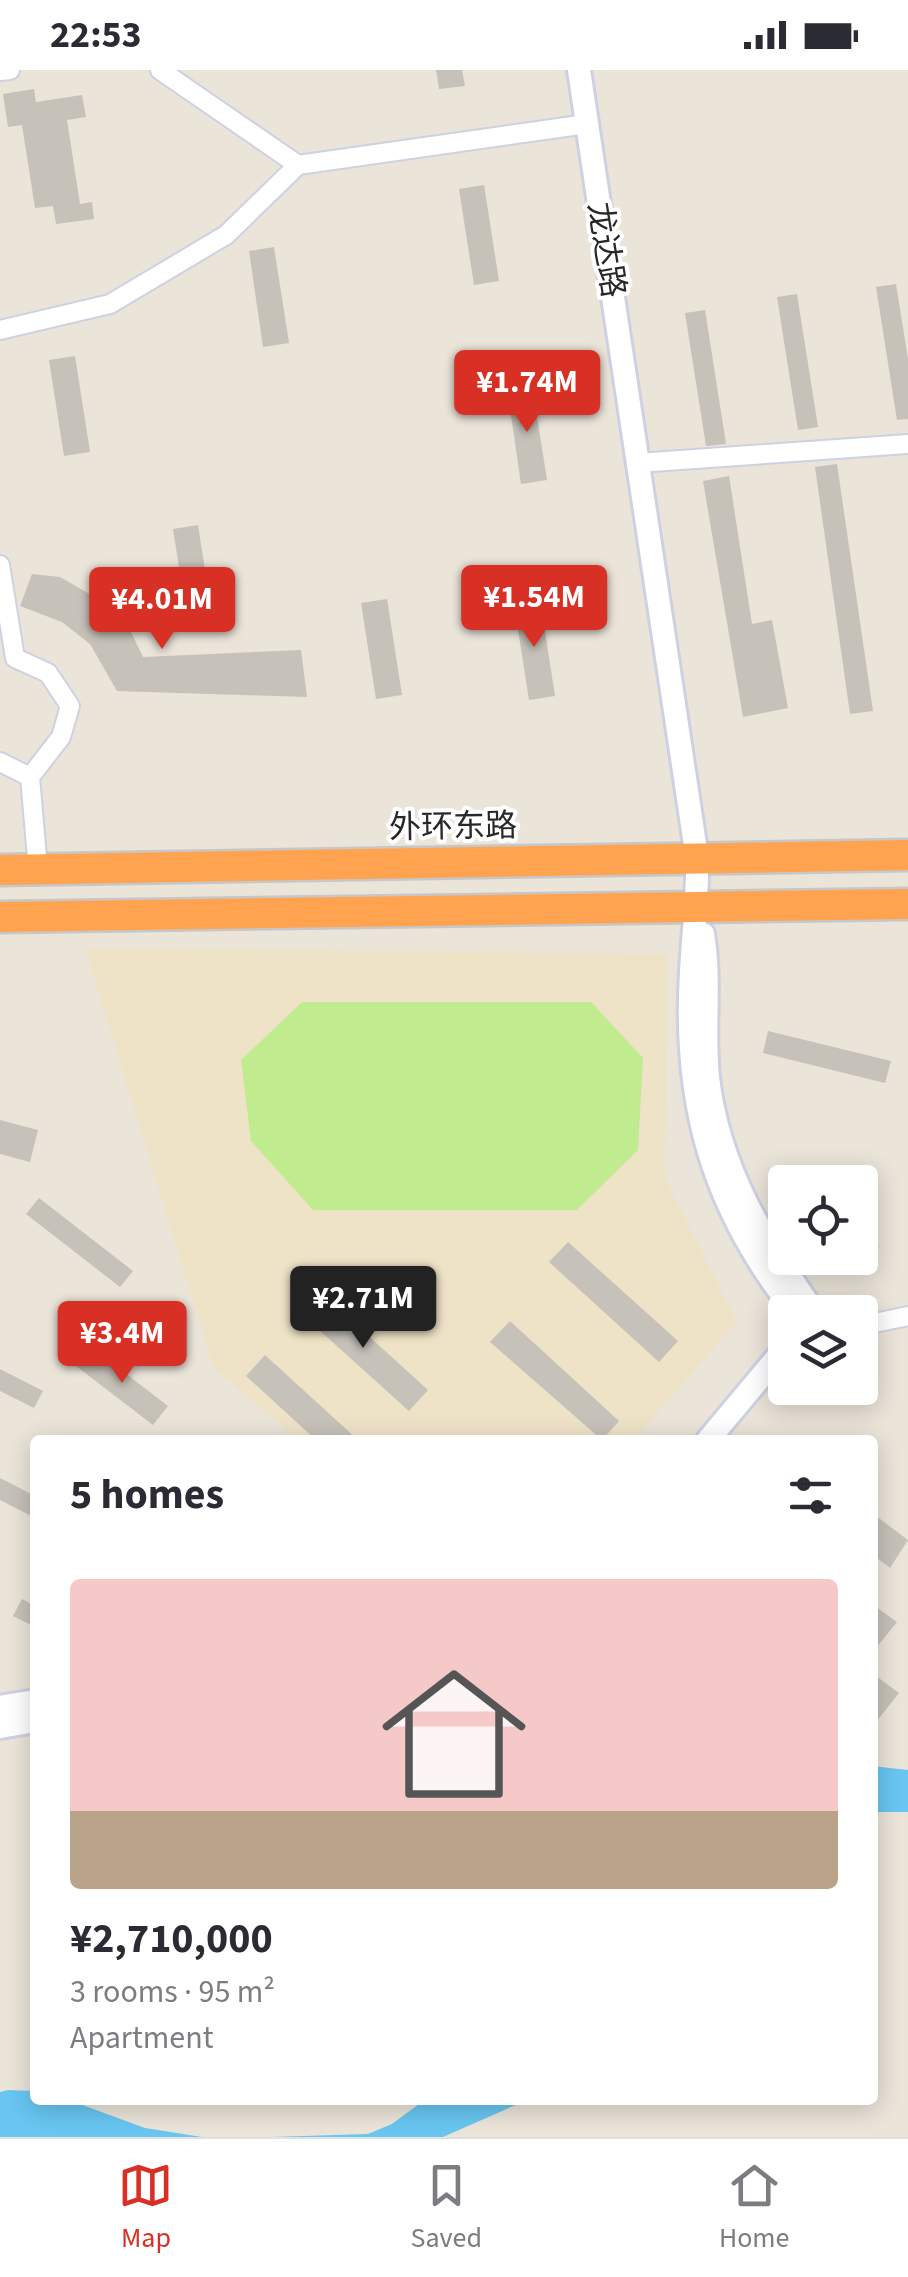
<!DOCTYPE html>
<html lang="en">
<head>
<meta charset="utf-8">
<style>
  :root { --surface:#fff; --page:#f7f7f7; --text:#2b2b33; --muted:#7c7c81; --line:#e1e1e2; --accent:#d93025 }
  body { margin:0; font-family:"Source Sans 3","Noto Sans SC",sans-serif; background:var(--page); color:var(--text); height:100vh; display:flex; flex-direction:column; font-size:38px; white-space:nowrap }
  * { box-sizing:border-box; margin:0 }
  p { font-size:32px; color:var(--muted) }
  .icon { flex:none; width:55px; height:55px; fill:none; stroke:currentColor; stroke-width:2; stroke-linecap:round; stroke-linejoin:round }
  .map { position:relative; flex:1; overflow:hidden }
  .sheet { position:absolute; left:30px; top:1365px; width:848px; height:670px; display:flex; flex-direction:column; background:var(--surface); border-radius:10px; box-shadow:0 5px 25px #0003 }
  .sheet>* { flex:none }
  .controls { position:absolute; left:768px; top:1095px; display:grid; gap:20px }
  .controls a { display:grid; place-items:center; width:110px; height:110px; border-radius:10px; background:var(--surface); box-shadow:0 5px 25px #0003; font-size:50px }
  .price { position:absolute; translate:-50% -85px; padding:0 22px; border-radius:10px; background:var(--accent); color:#fff; font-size:32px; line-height:65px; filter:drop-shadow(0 2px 5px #0008) }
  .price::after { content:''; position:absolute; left:50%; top:60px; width:30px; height:22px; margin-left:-15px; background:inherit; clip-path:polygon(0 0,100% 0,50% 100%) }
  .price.current { background:#222; color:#fff }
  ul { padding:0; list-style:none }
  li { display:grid; align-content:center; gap:20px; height:530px; padding:0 40px }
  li+li { border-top:2px solid var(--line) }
  li span { display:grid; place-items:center; height:310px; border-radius:10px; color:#555 }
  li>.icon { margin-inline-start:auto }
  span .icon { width:180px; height:180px; fill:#fffc; stroke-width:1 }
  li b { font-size:42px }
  h2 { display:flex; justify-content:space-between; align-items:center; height:120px; padding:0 40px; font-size:42px }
  .status { display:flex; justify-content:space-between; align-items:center; height:70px; padding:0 50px; background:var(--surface); direction:ltr }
  .status svg { height:28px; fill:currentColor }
  .tab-bar { display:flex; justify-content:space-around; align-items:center; height:140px; border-top:2px solid var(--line); background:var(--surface); font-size:28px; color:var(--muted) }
  .tab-bar a { display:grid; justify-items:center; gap:5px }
  .tab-bar .current { color:var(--accent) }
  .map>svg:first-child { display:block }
  .education { fill:#eee3c7 }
  .pitch { fill:#c0eb8e }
  .water { fill:#68c6f1 }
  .building { fill:#c6c1b9 }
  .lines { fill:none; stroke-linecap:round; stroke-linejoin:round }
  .street-casing { stroke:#ced1e2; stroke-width:22 }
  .secondary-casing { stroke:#ced1e2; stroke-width:28 }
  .highway-casing { stroke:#c7c7c7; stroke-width:35 }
  .street { stroke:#fff; stroke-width:18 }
  .secondary { stroke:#fff; stroke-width:22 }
  .highway { stroke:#ffa350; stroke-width:30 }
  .labels { text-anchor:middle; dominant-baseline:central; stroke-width:8; stroke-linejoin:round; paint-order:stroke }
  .street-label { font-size:32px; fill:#282828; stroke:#fff }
</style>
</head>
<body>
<div class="status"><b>22:53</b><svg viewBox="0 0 49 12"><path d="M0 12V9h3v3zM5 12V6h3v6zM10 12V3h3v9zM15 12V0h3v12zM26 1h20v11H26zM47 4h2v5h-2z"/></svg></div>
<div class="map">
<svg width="908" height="2067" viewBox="0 0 908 2067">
  <rect width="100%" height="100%" fill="#ebe4d9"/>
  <path class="education" d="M85,878L667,884L665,1108L737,1252L633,1370H298L213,1297Z"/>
  <path class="pitch" d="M302,932H591L643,988L638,1080L577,1140H313L251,1071L241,990Z"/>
  <path class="water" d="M872,1696L908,1700V1742H873Z
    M8,2020L35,2021V2030H69L145,2058L202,2067H0V2022Z
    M437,2030H527L443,2067H272L368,2064L392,2054L419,2034Z"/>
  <path class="building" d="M436,0H462L465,16L439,19Z
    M34,19L36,32L82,25L86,47L67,50L80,134L92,132L94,149L56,154L53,136L35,138L22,55L8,57L3,24Z
    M484,115L499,211L474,215L459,119Z
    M274,177L289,273L263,277L249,181Z
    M896,214L908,289V349L897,350L876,217Z
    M797,224L818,357L798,360L777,227Z
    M705,240L726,374L706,376L685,243Z
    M75,286L90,382L64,386L49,290Z
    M532,315L547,410L521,414L507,318Z
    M837,394L873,641L850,644L815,397Z
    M729,406L752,554L772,550L788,638L743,647L703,411Z
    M198,455L213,551L188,555L173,459Z
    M32,504L60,507L100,530L128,556L143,587L301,580L307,627L117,621L90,574L62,552L20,536Z
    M387,529L402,625L376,629L361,533Z
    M540,530L555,626L529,630L514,534Z
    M768,961L891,991L885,1013L763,983Z
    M0,1050L38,1060L30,1092L0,1084Z
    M789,1096L819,1112H780Z
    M39,1128L133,1201L120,1217L26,1144Z
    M860,1166L879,1176L870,1194L860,1189Z
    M568,1172L678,1271L659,1292L549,1192Z
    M318,1220L428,1320L409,1341L299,1242Z
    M510,1251L619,1351L602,1370L490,1272Z
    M91,1277L168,1336L153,1355L76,1296Z
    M265,1285L358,1370H316L246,1306Z
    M0,1299L43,1321L34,1338L0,1321Z
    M0,1408L35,1426V1448L0,1430Z
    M872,1443L908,1470L890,1498L872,1484Z
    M22,1529L35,1536V1557L13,1546Z
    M872,1534L897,1552L872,1583Z
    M872,1603L899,1623L872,1657Z"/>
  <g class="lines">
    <defs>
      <path id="street" d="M160,0L298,95
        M0,1L10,0
        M0,260L110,234L226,165L298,95L587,54
        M638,393L908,374
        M0,495L15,588
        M0,692L30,707L61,667L70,636L48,603L15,588
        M30,707L38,799
        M860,1256L908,1246"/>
      <path id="secondary" d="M579,0L697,788C698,827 693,863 691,902C683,1035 713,1138 795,1242
        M703,864C711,912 703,960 708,1008C719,1100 763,1169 814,1242
        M708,1370L785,1278
        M0,1637L35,1631
        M0,1657L35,1651"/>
      <path id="highway" d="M0,800L908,785
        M0,847L908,834"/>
    </defs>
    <use href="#street" class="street-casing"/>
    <use href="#secondary" class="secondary-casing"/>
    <use href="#highway" class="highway-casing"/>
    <use href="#street" class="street"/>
    <use href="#secondary" class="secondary"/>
    <use href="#highway" class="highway"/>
  </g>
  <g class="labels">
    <g class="street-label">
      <text transform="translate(606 180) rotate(81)">龙达路</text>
      <text transform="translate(453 757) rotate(-1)">外环东路</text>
    </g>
  </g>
</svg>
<div class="controls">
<a><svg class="icon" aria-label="locate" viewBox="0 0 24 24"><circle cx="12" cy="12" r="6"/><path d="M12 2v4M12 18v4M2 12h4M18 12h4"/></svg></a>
<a><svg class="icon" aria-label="layers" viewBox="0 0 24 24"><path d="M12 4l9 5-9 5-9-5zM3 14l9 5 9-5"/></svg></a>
</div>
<b class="price" style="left:527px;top:365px">¥1.74M</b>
<b class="price" style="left:534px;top:580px">¥1.54M</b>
<b class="price" style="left:162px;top:582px">¥4.01M</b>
<b class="price current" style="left:363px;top:1281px">¥2.71M</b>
<b class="price" style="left:122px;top:1316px">¥3.4M</b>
<section class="sheet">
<h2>5 homes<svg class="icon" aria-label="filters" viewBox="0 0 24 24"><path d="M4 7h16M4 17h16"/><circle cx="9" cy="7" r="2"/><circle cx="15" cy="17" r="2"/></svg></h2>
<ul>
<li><span style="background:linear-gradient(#f6c9c9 75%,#b9a48a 0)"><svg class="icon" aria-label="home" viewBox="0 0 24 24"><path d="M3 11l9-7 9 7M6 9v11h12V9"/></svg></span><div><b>¥2,710,000</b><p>3 rooms · 95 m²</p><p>Apartment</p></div></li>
</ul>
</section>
</div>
<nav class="tab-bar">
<a class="current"><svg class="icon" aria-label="map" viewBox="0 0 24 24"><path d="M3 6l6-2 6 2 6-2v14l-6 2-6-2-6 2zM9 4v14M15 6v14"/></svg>Map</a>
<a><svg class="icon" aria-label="saved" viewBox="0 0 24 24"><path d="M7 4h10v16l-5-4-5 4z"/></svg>Saved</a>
<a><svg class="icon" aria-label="home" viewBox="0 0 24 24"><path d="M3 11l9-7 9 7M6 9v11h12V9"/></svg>Home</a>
</nav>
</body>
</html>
